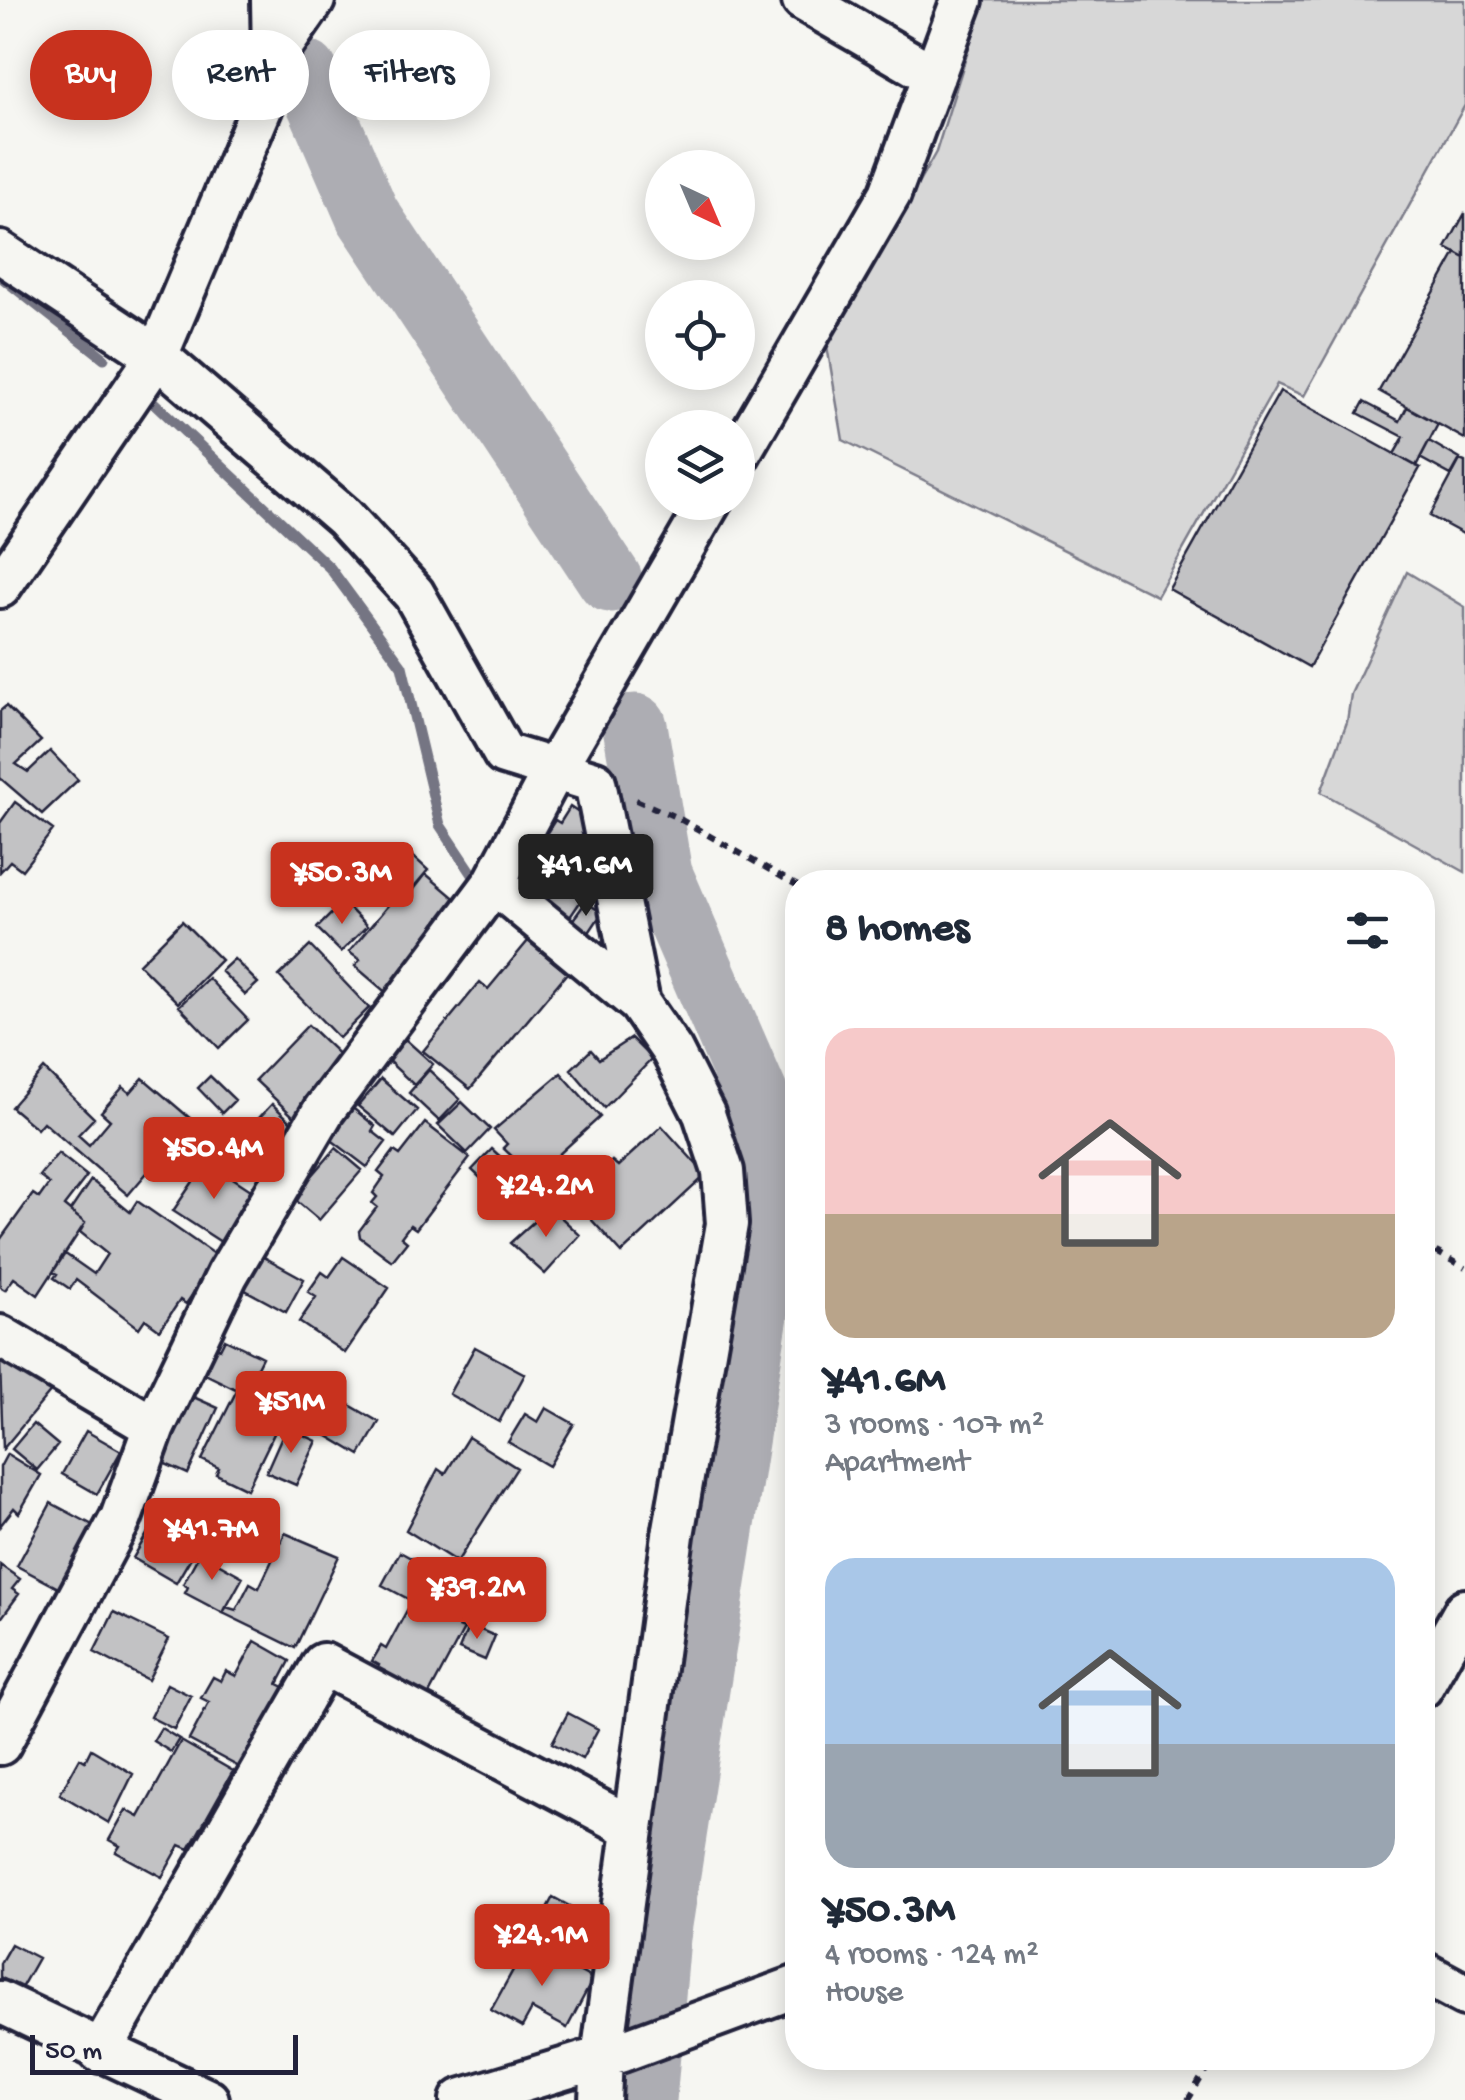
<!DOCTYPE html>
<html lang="en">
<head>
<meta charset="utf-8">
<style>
  :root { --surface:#fff; --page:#f2f2f3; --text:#1f2937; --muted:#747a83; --accent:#c8321e }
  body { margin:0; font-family:"Gochi Hand",sans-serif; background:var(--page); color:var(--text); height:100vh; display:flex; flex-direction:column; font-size:38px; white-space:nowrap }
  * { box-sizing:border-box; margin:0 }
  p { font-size:32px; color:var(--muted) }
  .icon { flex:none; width:55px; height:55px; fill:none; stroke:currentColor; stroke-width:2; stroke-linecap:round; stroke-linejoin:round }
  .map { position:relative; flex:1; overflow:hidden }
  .details { position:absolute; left:785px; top:870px; width:650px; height:1200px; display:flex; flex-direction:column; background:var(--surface); border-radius:40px; box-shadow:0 5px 25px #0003 }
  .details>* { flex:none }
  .hud { position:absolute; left:30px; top:30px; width:605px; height:90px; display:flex; gap:20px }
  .needle { width:65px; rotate:136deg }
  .controls { position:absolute; left:645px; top:150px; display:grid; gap:20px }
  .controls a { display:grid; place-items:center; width:110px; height:110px; border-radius:50%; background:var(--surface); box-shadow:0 5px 25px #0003; font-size:50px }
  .scale { position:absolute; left:30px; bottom:25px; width:268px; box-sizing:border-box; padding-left:10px; border:5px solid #22223b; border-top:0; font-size:28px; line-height:35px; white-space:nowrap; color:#22223b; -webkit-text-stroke:8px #f6f6f2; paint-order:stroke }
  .price { position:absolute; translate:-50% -85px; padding:0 22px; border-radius:10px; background:var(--accent); color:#fff; font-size:32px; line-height:65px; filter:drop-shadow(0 2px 5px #0008) }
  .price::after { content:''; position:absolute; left:50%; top:60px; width:30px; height:22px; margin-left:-15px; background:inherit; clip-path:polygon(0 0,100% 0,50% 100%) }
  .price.on { background:#222; color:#fff }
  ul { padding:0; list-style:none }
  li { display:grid; align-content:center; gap:20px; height:530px; padding:0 40px }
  li span { display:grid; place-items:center; height:310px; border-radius:30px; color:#555 }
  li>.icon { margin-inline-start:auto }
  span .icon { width:180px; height:180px; fill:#fffc; stroke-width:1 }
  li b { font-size:42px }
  h2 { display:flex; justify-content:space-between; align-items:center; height:120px; padding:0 40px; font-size:42px }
  .chip { padding:0 35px; border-radius:45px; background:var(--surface); box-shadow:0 5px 25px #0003; font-size:35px; line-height:90px }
  .chip.on { background:var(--accent); color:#fff }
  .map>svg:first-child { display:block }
  .green { fill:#d7d7d7; stroke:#7c7c89; stroke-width:2.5 }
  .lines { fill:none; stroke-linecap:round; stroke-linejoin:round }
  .stream { stroke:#757583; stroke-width:11 }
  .river { stroke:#adadb3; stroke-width:65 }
  .building { fill:#c2c2c4; stroke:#22223b; stroke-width:2.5 }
  .minor-casing { stroke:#22223b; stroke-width:48 }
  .path { stroke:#22223b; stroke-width:6; stroke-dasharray:8 8; stroke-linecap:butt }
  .minor { stroke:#f6f6f2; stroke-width:40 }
</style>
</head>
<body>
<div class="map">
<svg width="1465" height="2100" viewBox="0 0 1465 2100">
  <rect width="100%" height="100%" fill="#f6f6f2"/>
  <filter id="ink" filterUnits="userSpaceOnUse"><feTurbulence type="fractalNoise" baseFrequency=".01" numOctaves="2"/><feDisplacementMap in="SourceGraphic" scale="20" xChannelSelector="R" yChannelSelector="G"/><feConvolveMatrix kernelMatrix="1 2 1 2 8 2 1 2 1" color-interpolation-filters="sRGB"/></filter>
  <g filter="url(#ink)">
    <path class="green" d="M984,0H1465V105L1304,396L1277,384L1157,596L843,440L827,346L936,152Z
      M1407,572L1465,607V872L1321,792L1347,722L1351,694Z"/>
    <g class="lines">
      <path class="stream" d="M0,276L104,358
        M151,400L330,568L402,666L440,825L476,879
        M700,1466L729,1475"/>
      <path class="river" d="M306,73L367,214L610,580
        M635,726L660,874L764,1114L769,1232L658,1937L644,2100"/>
    </g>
    <path class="building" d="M1465,213V258L1446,248Z
      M1456,253L1465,258V439L1379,391Z
      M1280,391L1420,468L1309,667L1169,589Z
      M1364,402L1400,421L1407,407L1438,424L1416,466L1394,454L1404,437L1358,413Z
      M1429,441L1460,459L1451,475L1420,458Z
      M1460,460L1465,462V535L1430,516Z
      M6,706L41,741L16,764L28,772L50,751L78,780L42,814L0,778V711Z
      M15,802L53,830L22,870L10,861L0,872V823Z
      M570,807L592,822L581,838L589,843L576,863L597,877L570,917L549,902L544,909L516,881L555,820L560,823Z
      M405,849L428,870L411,890L388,869Z
      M426,874L459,902L390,996L355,966L360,960L349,952L404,886L411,893Z
      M343,902L367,926L341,952L317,928Z
      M586,902L602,913L586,937L569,925Z
      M182,921L221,960L178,1003L139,964Z
      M528,941L567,973L470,1089L423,1051L480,982L488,989Z
      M310,946L369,1008L339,1038L279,976Z
      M234,959L258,983L245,995L221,971Z
      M208,978L248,1020L219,1048L179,1006Z
      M308,1025L349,1064L296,1119L255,1080Z
      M404,1038L433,1064L414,1085L385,1058Z
      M631,1038L652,1059L604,1108L571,1069L591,1050L599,1059Z
      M44,1069L94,1118L78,1135L89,1145L110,1120L101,1112L123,1087L130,1093L143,1078L192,1120L128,1195L43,1122L37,1129L11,1107Z
      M429,1070L460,1099L439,1121L409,1093Z
      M561,1073L600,1117L534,1177L503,1148L507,1144L494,1130Z
      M210,1076L235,1100L222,1113L198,1088Z
      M381,1079L417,1110L395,1137L358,1106Z
      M344,1101L375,1126L372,1131L386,1142L367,1167L321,1132Z
      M462,1102L490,1129L467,1153L438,1125Z
      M272,1104L299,1129L273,1157L246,1132Z
      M425,1123L470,1158L416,1229L410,1225L401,1237L407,1242L392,1261L360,1237L359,1231L377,1207L372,1203L377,1197L373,1193L384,1177L378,1172L394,1151L400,1155Z
      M662,1126L706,1175L622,1253L578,1205L597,1187L591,1180L612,1161L618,1166Z
      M336,1148L362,1170L319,1220L293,1198Z
      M492,1149L521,1176L508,1190L505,1186L497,1194L472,1170Z
      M58,1153L87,1176L64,1206L85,1223L38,1295L14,1278L5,1290L0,1287V1240L33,1194L39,1198L49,1184L39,1176Z
      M207,1161L254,1192L221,1242L173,1211Z
      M91,1180L130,1212L137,1201L218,1257L186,1304L180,1300L160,1330L145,1319L139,1328L76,1280L70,1289L54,1278L57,1274L53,1272L64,1253L94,1274L107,1254L80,1232L85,1223L70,1211Z
      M550,1207L580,1235L545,1274L510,1243Z
      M253,1251L304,1279L286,1312L234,1284Z
      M343,1257L389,1288L345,1353L299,1322L316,1297L308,1292L322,1272L329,1277Z
      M225,1339L262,1357L244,1393L195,1369L208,1344L220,1349Z
      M475,1347L525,1374L499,1422L449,1394Z
      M13,1348L57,1384L3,1449L0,1364Z
      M315,1385L379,1422L360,1455L296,1417Z
      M237,1390L284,1413L247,1489L216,1474L219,1468L202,1460Z
      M189,1395L218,1408L188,1474L154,1459Z
      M546,1408L574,1424L549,1466L508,1442L525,1414L538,1422Z
      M33,1424L58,1445L37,1470L12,1449Z
      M286,1427L317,1441L296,1485L266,1472Z
      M86,1431L121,1451L97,1494L62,1474Z
      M468,1437L517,1468L457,1562L406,1530L438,1469L445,1474Z
      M7,1454L41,1475L19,1513L14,1508L0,1526V1467Z
      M51,1503L100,1529L66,1592L17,1566Z
      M153,1524L196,1549L176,1583L133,1558Z
      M285,1533L339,1556L295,1648L223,1613L226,1607L236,1610L250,1583L259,1588Z
      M400,1552L477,1594L459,1627L464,1629L426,1700L376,1672L379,1665L372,1661L381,1646L386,1649L412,1601L382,1585Z
      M200,1553L243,1577L223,1613L185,1593L188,1587L183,1584Z
      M0,1565L20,1579L12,1589L19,1594L0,1620Z
      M114,1612L169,1639L148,1680L94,1652Z
      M469,1625L495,1636L485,1660L459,1649Z
      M255,1641L290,1661L278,1684L286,1688L241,1768L189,1740L209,1702L201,1698L213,1677L221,1681L226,1671L236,1676Z
      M167,1684L191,1696L174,1729L150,1717Z
      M568,1713L598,1729L582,1759L552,1743Z
      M161,1728L179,1739L171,1752L153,1741Z
      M181,1741L233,1771L189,1849L180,1845L162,1877L116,1852L120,1846L109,1840L126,1810L139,1817Z
      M91,1749L133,1774L109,1823L60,1794L80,1758L85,1761Z
      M553,1897L593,1919L588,1928L596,1932L579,1963L532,1936Z
      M528,1943L593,1979L567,2028L532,2009L522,2027L491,2010Z
      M11,1944L38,1958L21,1988L0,1977V1963Z"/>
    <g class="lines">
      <defs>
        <path id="minor" d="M272,0L273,59
          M803,0L934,76
          M0,252L157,356L344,517L414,594L504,754L595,782L639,1003L672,1051L704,1114L723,1171L727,1224L673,1535L602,2058L600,2100
          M738,456L890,194L962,0
          M0,587L157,356L263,104L273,59L314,0
          M494,883L639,1003
          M0,1336L154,1427
          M1422,1687L1465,1610
          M0,1744L121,1518L154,1427L227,1275L324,1110L494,883L553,772L710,502
          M1422,1972L1465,1995
          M0,2002L208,2100
          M100,2052L323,1664L633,1828
          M461,2100L622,2051L798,1986"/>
      </defs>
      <use href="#minor" class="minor-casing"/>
      <path class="path" d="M636,800L678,818L798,886
        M1422,1244L1465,1268
        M1188,2100L1213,2058"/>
      <use href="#minor" class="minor"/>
    </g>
  </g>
</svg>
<div class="controls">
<a><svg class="needle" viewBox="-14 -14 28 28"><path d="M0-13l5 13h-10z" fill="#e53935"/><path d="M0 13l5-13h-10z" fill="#747a83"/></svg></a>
<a><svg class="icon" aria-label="locate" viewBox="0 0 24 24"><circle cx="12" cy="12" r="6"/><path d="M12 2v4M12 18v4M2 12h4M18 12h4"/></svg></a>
<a><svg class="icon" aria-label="layers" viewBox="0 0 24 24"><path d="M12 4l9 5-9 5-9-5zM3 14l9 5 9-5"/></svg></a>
</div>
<div class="scale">50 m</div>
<b class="price on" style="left:586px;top:919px">¥41.6M</b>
<b class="price" style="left:342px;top:927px">¥50.3M</b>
<b class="price" style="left:214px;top:1202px">¥50.4M</b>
<b class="price" style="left:546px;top:1240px">¥24.2M</b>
<b class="price" style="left:291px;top:1456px">¥51M</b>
<b class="price" style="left:212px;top:1583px">¥41.7M</b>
<b class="price" style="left:477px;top:1642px">¥39.2M</b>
<b class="price" style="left:542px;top:1989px">¥24.1M</b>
<div class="hud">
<a class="chip on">Buy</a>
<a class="chip">Rent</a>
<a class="chip">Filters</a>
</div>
<section class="details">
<h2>8 homes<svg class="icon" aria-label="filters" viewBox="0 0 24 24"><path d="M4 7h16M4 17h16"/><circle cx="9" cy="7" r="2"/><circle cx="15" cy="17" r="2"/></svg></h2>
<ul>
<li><span style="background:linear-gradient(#f6c9c9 60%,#b9a48a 0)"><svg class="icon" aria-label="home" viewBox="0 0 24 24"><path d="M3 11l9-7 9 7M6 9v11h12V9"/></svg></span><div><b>¥41.6M</b><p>3 rooms · 107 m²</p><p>Apartment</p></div></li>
<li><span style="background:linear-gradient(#a9c7e8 60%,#9aa5b1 0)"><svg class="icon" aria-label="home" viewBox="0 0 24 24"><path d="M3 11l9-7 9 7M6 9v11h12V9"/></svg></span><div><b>¥50.3M</b><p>4 rooms · 124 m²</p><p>House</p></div></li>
</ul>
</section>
</div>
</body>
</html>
